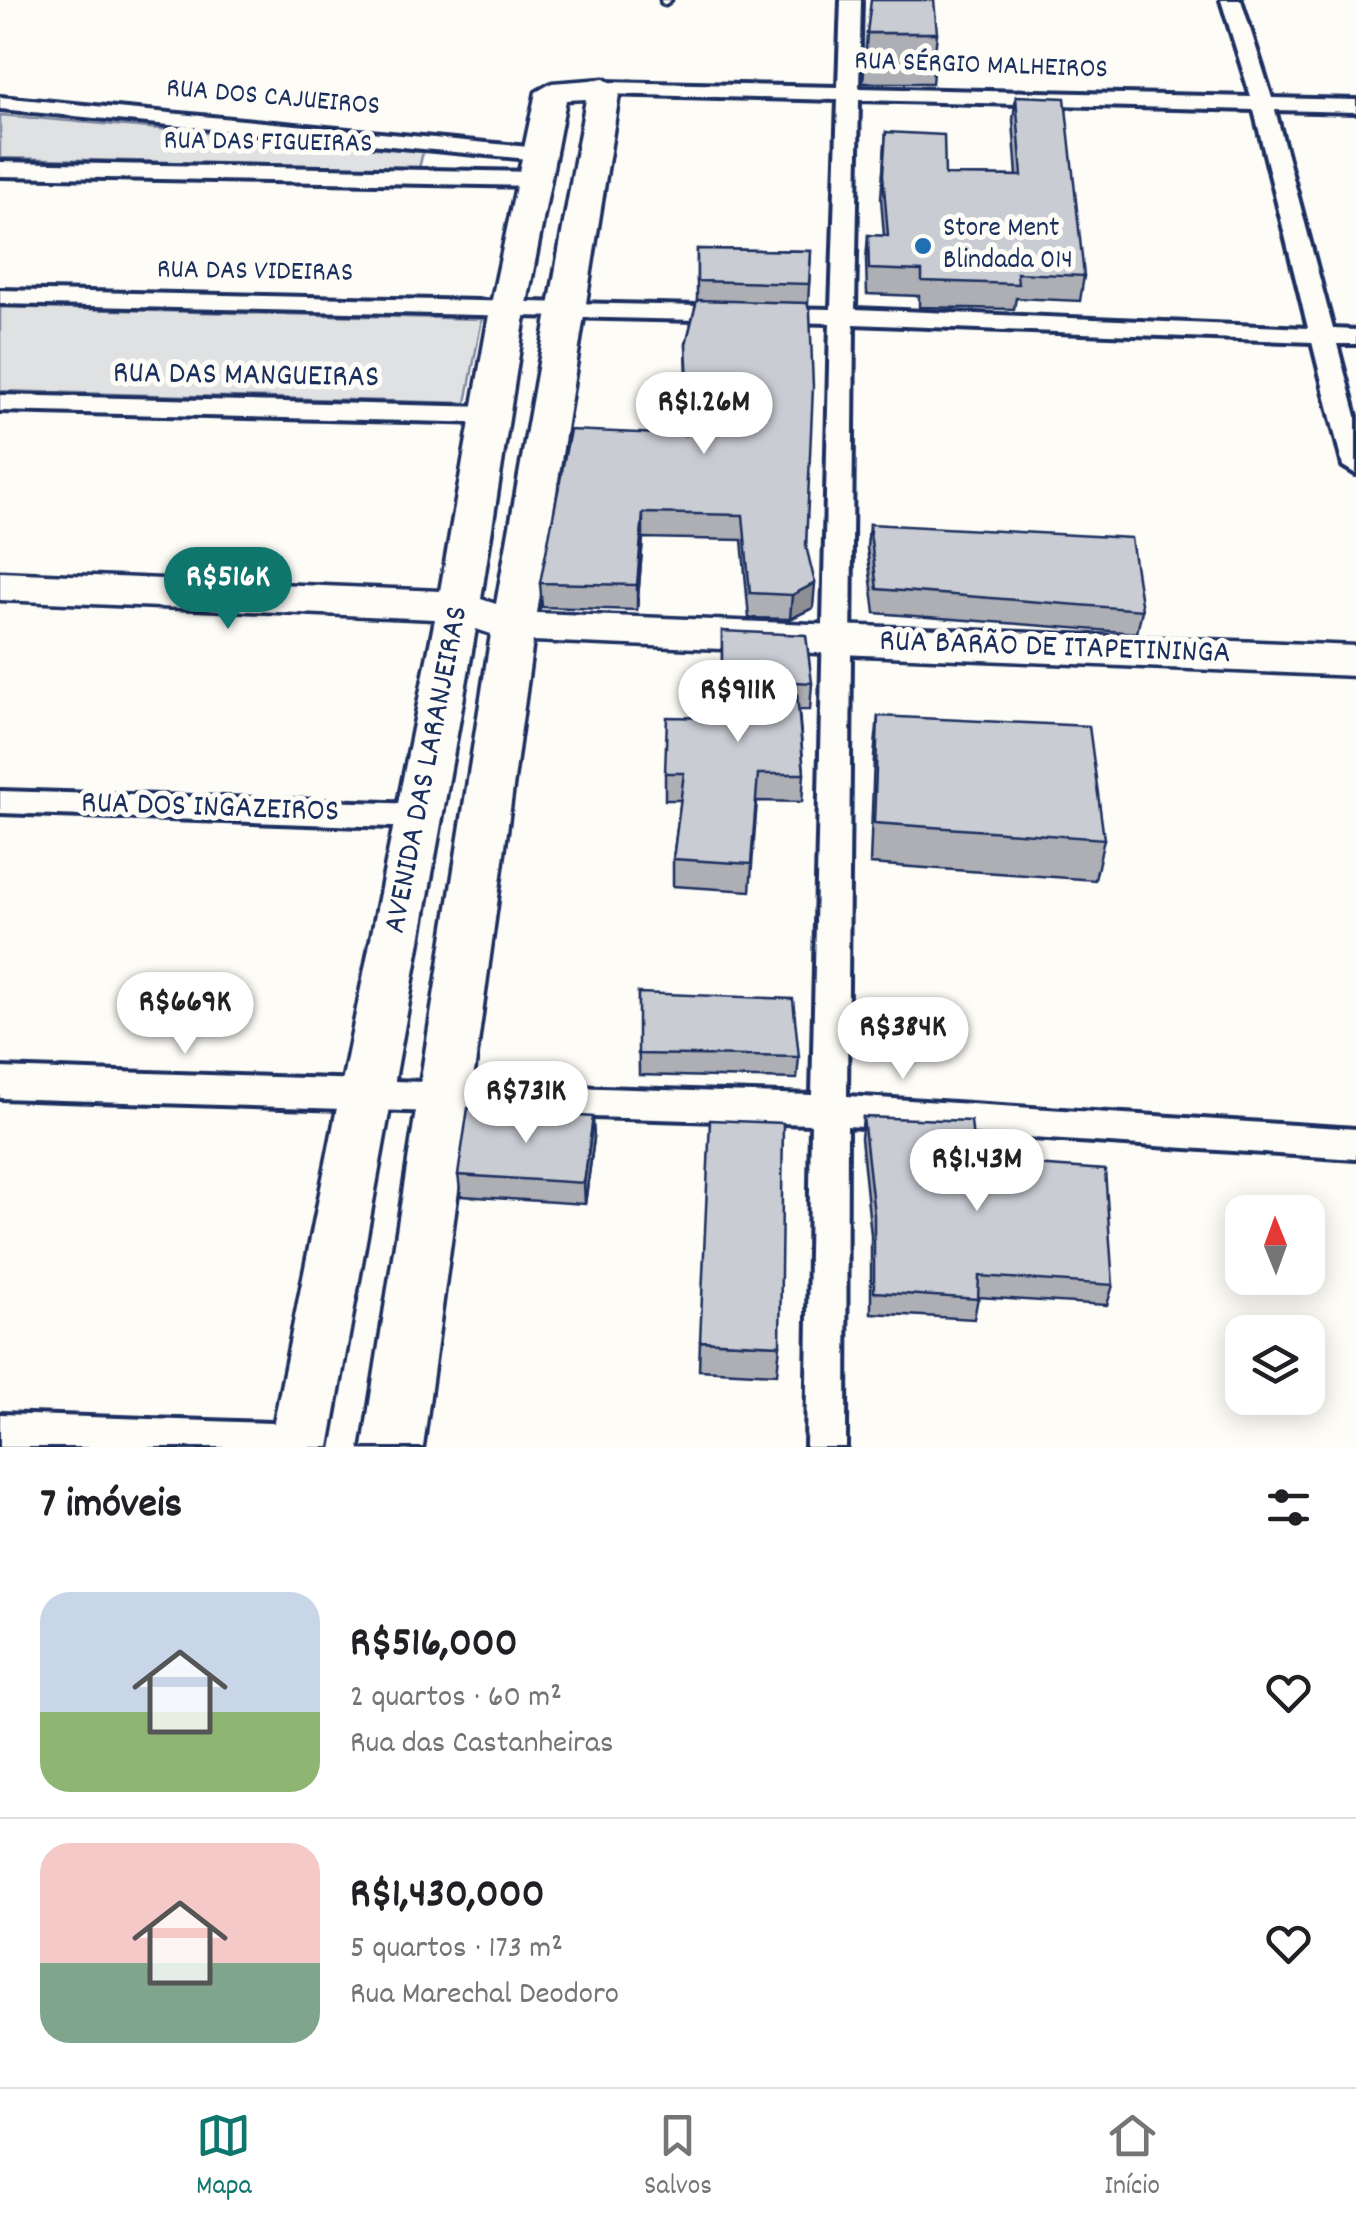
<!DOCTYPE html>
<html lang="pt">
<head>
<meta charset="utf-8">
<style>
  :root { --surface:#fff; --page:#f2f2f2; --text:#202124; --muted:#757577; --line:#e0e0e0; --accent:#0f766e }
  body { margin:0; font-family:Dekko,sans-serif; background:var(--page); color:var(--text); height:100vh; display:flex; flex-direction:column; font-size:38px; white-space:nowrap }
  * { box-sizing:border-box; margin:0 }
  p { font-size:32px; color:var(--muted) }
  .icon { flex:none; width:55px; height:55px; fill:none; stroke:currentColor; stroke-width:2; stroke-linecap:round; stroke-linejoin:round }
  .map { position:relative; height:1447px; overflow:hidden }
  .panel { display:flex; flex-direction:column; background:var(--surface); flex:1 }
  .panel>* { flex:none }
  .needle { width:65px; rotate:359deg }
  .buttons { position:absolute; left:1225px; top:1195px; display:grid; gap:20px }
  .buttons a { display:grid; place-items:center; width:100px; height:100px; border-radius:20px; background:var(--surface); box-shadow:0 5px 25px #0003; font-size:50px }
  .price { position:absolute; translate:-50% -85px; padding:0 22px; border-radius:35px; background:#fff; color:#222; font-size:32px; line-height:65px; filter:drop-shadow(0 2px 5px #0008) }
  .price::after { content:''; position:absolute; left:50%; top:60px; width:30px; height:22px; margin-left:-15px; background:inherit; clip-path:polygon(0 0,100% 0,50% 100%) }
  .price.active { background:var(--accent); color:#fff }
  ul { padding:0; list-style:none }
  li { display:flex; align-items:center; gap:30px; height:250px; padding:0 40px }
  li+li { border-top:2px solid var(--line) }
  li span { display:grid; place-items:center; flex:none; width:280px; height:200px; border-radius:30px; color:#555 }
  li>.icon { margin-inline-start:auto }
  span .icon { width:120px; height:120px; fill:#fffc; stroke-width:1 }
  li b { font-size:42px }
  h2 { display:flex; justify-content:space-between; align-items:center; height:120px; padding:0 40px; font-size:42px }
  .tab-bar { display:flex; justify-content:space-around; align-items:center; height:140px; border-top:2px solid var(--line); background:var(--surface); font-size:28px; color:var(--muted) }
  .tab-bar a { display:grid; justify-items:center; gap:5px }
  .tab-bar .active { color:var(--accent) }
  .map>svg:first-child { display:block }
  .green { fill:#e0e1e3; stroke:#7e88a0; stroke-width:2.5 }
  .lines { fill:none; stroke-linecap:round; stroke-linejoin:round }
  .lane-casing { stroke:#1b2f5e; stroke-width:7 }
  .street-casing { stroke:#1b2f5e; stroke-width:8 }
  .secondary-casing { stroke:#1b2f5e; stroke-width:7 }
  .lane { fill:#fdfcf7; fill-rule:evenodd }
  .street { fill:#fdfcf7; fill-rule:evenodd }
  .secondary { fill:#fdfcf7; fill-rule:evenodd }
  .wall { fill:#adafb5; stroke:#1b2f5e; stroke-width:2.5 }
  .shaded-wall { fill:#8d8f94; stroke:#1b2f5e; stroke-width:2.5 }
  .building { fill:#c9ccd3; stroke:#1b2f5e; stroke-width:2.5 }
  .poi-dot { fill:#1f6fb2; stroke:#fdfcf7; stroke-width:4 }
  .labels { text-anchor:middle; dominant-baseline:central; stroke-width:10; stroke-linejoin:round; paint-order:stroke }
  .far-street-label { font-size:28px; fill:#1b2f5e; stroke:#fdfcf7 }
  .far-poi-label { font-size:28px; fill:#1b2f5e; stroke:#fdfcf7; text-anchor:start }
  .street-label { font-size:32px; fill:#1b2f5e; stroke:#fdfcf7 }
</style>
</head>
<body>
<div class="map">
<svg width="1356" height="1447" viewBox="0 0 1356 1447">
  <rect width="100%" height="100%" fill="#fdfcf7"/>
  <filter id="ink" filterUnits="userSpaceOnUse"><feTurbulence type="fractalNoise" baseFrequency=".01" numOctaves="2"/><feDisplacementMap in="SourceGraphic" scale="20" xChannelSelector="R" yChannelSelector="G"/><feConvolveMatrix kernelMatrix="1 2 1 2 8 2 1 2 1" color-interpolation-filters="sRGB"/></filter>
  <g filter="url(#ink)">
    <path class="green" d="M0,115L423,152L419,168L0,158Z
      M0,307L482,319L466,403L0,391Z"/>
    <g class="lines">
      <defs>
        <path id="lane" d="M661,0H671L665,5L662,4Z"/>
        <path id="street" d="M841,0H861L859,88L1251,97L1221,0H1241L1272,98L1356,100V112L1275,110L1333,329L1356,330V344H1337L1356,416V474L1343,466L1312,342L854,324L847,1096L1356,1129V1159L847,1126L846,1447H806L811,1124L0,1098V1068L812,1095L830,323L0,304V290L831,309L838,100L604,94L594,88L604,82L838,87ZM859,100L1254,110L1308,328L855,309Z
          M0,97L539,148L550,154L539,160L0,109Z
          M0,162L534,172L545,179L534,186L0,176Z
          M0,395L490,407L503,415L490,423L0,411Z
          M0,791L420,804L431,808L436,816L431,824L420,828L0,813Z
          M0,1414L300,1424L314,1429L320,1443L319,1447H0Z"/>
        <path id="secondary" d="M604,79L620,88L537,613L1356,646V676L533,641L423,1447H363L491,634L476,629L329,1447H269L435,619L0,600V572L440,591L490,309L536,92L552,83ZM586,99L496,604L481,599L526,309L566,100Z"/>
      </defs>
      <use href="#lane" class="lane-casing"/>
      <use href="#street" class="street-casing"/>
      <use href="#secondary" class="secondary-casing"/>
      <use href="#lane" class="lane"/>
      <use href="#street" class="street"/>
      <use href="#secondary" class="secondary"/>
    </g>
    <path class="wall" d="M867,33H937L932,83H863Z
      M1016,96L1084,276L1080,301L1016,298L1014,309L919,307V296L867,294L866,260L868,235L884,236L881,198L886,132L945,175L1017,176L1013,120Z
      M697,249L811,251L808,304L806,546L813,608L790,619L749,618L742,540L643,538L637,610L542,607L540,583L685,435L688,411L686,344L697,301Z
      M869,524L1142,610L1137,633L875,613L867,548Z
      M722,631L812,683L810,710H799L804,774L802,802L757,801L750,891L673,886V859L681,800H665V773L722,718Z
      M878,716L1104,839L1095,880L870,864L874,757Z
      M638,993L799,1057L797,1079L639,1075Z
      M863,1117L975,1161L1113,1285L1107,1305L978,1297L974,1319L871,1313V1235L861,1138Z
      M594,1138L585,1204L461,1196L458,1175Z
      M700,1341L780,1345L777,1374L699,1370Z"/>
    <path class="shaded-wall" d="M643,513V538L637,610V585Z
      M815,583L813,608L790,619L792,595Z
      M593,1117L594,1138L585,1204L584,1183Z"/>
    <path class="building" d="M871,0H934L937,33H867Z
      M1016,96L1065,98L1084,276L1017,273L1018,284L922,281V271L869,269L868,235L888,236L883,174L886,132L944,135L945,175L1022,176Z
      M697,249L811,251L809,284L697,281Z
      M697,300L807,303L810,311L813,387L806,546L815,583L792,595L750,593L743,515L643,513L637,585L540,583L570,430L685,435L689,403L686,344Z
      M869,524L1131,538L1142,610L877,589Z
      M722,631L806,635L812,683L796,682L804,774H758L751,864L673,859L684,773H665L667,717L722,718Z
      M878,716L1089,726L1104,839L874,823Z
      M638,993L793,999L799,1057L638,1054Z
      M468,1108L593,1117L584,1183L458,1175Z
      M863,1117L971,1121L975,1161L1105,1170L1113,1285L979,1276L978,1299L874,1292V1214Z
      M710,1120L783,1123L780,1345L700,1341Z"/>
  </g>
  <circle class="poi-dot" cx="923" cy="246" r="10"/>
  <g class="labels">
    <g class="far-street-label">
      <text transform="translate(981 67) rotate(2)">RUA SÉRGIO MALHEIROS</text>
      <text transform="translate(273 99) rotate(5)">RUA DOS CAJUEIROS</text>
      <text transform="translate(268 144) rotate(1)">RUA DAS FIGUEIRAS</text>
      <text transform="translate(255 273) rotate(1)">RUA DAS VIDEIRAS</text>
    </g>
    <g class="far-poi-label">
      <text x="943" y="230">Store Ment<tspan x="943" dy="32">Blindada 014</tspan></text>
    </g>
    <g class="street-label">
      <text transform="translate(246 377) rotate(1)">RUA DAS MANGUEIRAS</text>
      <text transform="translate(1055 649) rotate(2)">RUA BARÃO DE ITAPETININGA</text>
      <text transform="translate(428 770) rotate(-79)">AVENIDA DAS LARANJEIRAS</text>
      <text transform="translate(210 809) rotate(2)">RUA DOS INGAZEIROS</text>
    </g>
  </g>
</svg>
<div class="buttons">
<a><svg class="needle" viewBox="-14 -14 28 28"><path d="M0-13l5 13h-10z" fill="#e53935"/><path d="M0 13l5-13h-10z" fill="#757577"/></svg></a>
<a><svg class="icon" aria-label="layers" viewBox="0 0 24 24"><path d="M12 4l9 5-9 5-9-5zM3 14l9 5 9-5"/></svg></a>
</div>
<b class="price" style="left:704px;top:457px">R$1.26M</b>
<b class="price active" style="left:228px;top:632px">R$516K</b>
<b class="price" style="left:738px;top:745px">R$911K</b>
<b class="price" style="left:185px;top:1057px">R$669K</b>
<b class="price" style="left:903px;top:1082px">R$384K</b>
<b class="price" style="left:526px;top:1146px">R$731K</b>
<b class="price" style="left:977px;top:1214px">R$1.43M</b>
</div>
<section class="panel">
<h2>7 imóveis<svg class="icon" aria-label="filters" viewBox="0 0 24 24"><path d="M4 7h16M4 17h16"/><circle cx="9" cy="7" r="2"/><circle cx="15" cy="17" r="2"/></svg></h2>
<ul>
<li><span style="background:linear-gradient(#c9d6e8 60%,#8fb573 0)"><svg class="icon" aria-label="home" viewBox="0 0 24 24"><path d="M3 11l9-7 9 7M6 9v11h12V9"/></svg></span><div><b>R$516,000</b><p>2 quartos · 60 m²</p><p>Rua das Castanheiras</p></div><svg class="icon" aria-label="heart" viewBox="0 0 24 24"><path d="M12 20l-8-8c-3-5 5-10 8-4 3-6 11-1 8 4z"/></svg></li>
<li><span style="background:linear-gradient(#f6c9c9 60%,#7fa58c 0)"><svg class="icon" aria-label="home" viewBox="0 0 24 24"><path d="M3 11l9-7 9 7M6 9v11h12V9"/></svg></span><div><b>R$1,430,000</b><p>5 quartos · 173 m²</p><p>Rua Marechal Deodoro</p></div><svg class="icon" aria-label="heart" viewBox="0 0 24 24"><path d="M12 20l-8-8c-3-5 5-10 8-4 3-6 11-1 8 4z"/></svg></li>
</ul>
</section>
<nav class="tab-bar">
<a class="active"><svg class="icon" aria-label="map" viewBox="0 0 24 24"><path d="M3 6l6-2 6 2 6-2v14l-6 2-6-2-6 2zM9 4v14M15 6v14"/></svg>Mapa</a>
<a><svg class="icon" aria-label="saved" viewBox="0 0 24 24"><path d="M7 4h10v16l-5-4-5 4z"/></svg>Salvos</a>
<a><svg class="icon" aria-label="home" viewBox="0 0 24 24"><path d="M3 11l9-7 9 7M6 9v11h12V9"/></svg>Início</a>
</nav>
</body>
</html>
